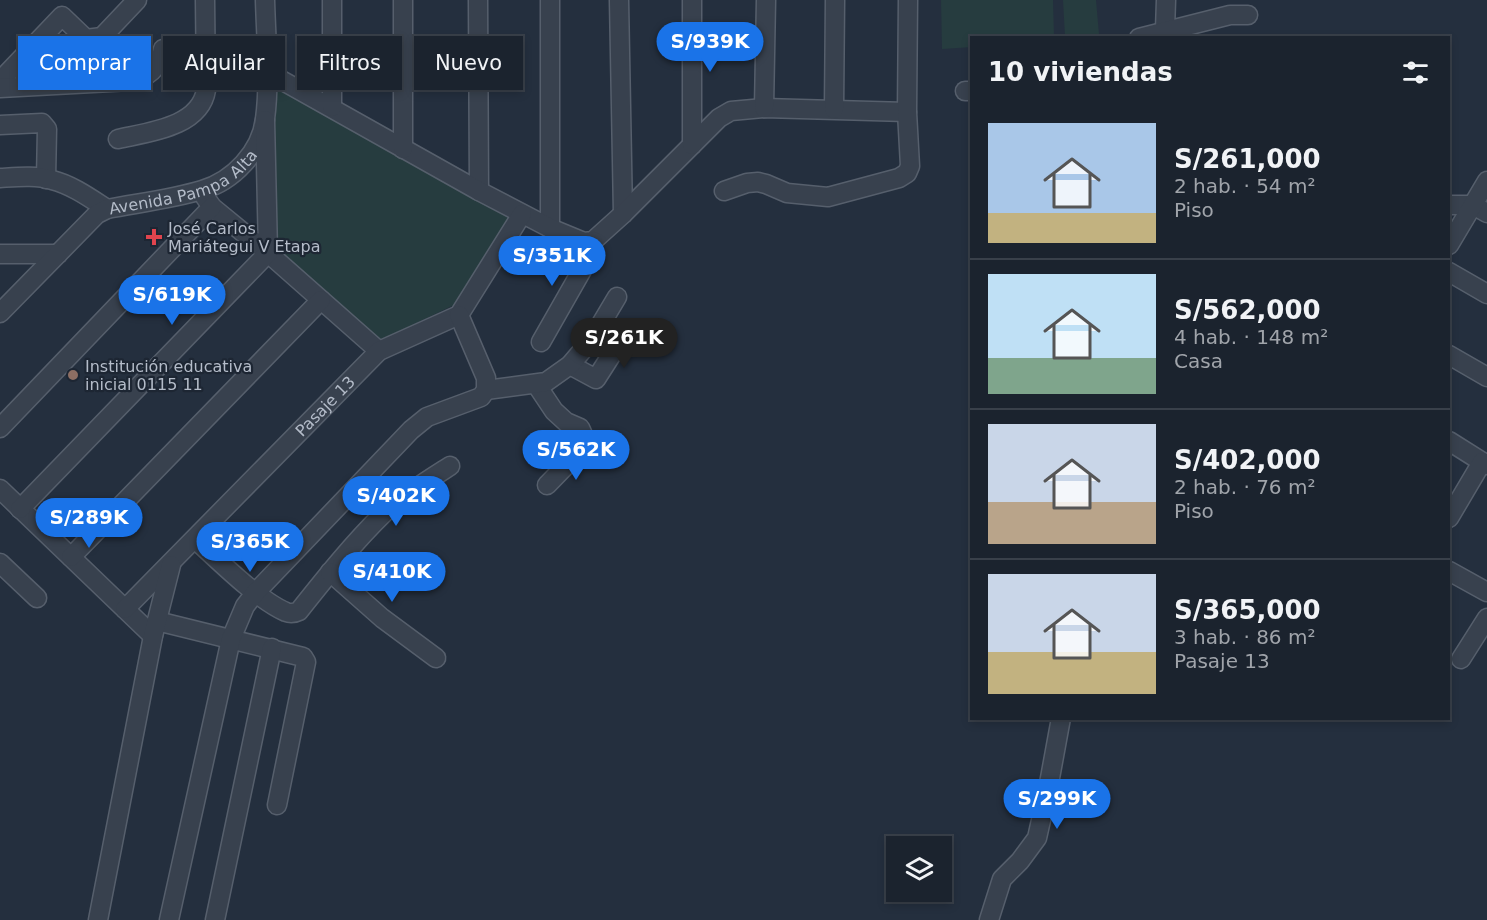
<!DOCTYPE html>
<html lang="es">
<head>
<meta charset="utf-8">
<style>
  :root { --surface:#1b232e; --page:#282f3a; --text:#f1f3f6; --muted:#a0a4aa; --line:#39404a; --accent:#1a73e8 }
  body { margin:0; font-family:"DejaVu Sans",sans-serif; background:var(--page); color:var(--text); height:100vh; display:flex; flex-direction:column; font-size:22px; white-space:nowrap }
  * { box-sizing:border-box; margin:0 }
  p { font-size:20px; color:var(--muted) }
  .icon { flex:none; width:33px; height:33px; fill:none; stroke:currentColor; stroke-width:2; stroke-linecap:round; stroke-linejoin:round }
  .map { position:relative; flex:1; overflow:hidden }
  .panel { position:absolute; left:970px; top:36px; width:480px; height:684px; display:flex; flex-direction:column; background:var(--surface); border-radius:0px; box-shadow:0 3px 9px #0003,0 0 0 2px var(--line) }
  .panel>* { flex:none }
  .hud { position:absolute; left:18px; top:36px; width:570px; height:54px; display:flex; gap:12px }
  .controls { position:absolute; left:886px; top:836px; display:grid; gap:12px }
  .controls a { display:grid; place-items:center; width:66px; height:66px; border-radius:0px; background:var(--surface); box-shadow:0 3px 9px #0003,0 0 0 2px var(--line); font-size:30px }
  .price { position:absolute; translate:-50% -51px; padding:0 14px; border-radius:21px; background:var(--accent); color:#fff; font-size:20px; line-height:39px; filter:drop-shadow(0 2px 3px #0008) }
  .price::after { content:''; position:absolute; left:50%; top:36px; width:18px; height:14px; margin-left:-9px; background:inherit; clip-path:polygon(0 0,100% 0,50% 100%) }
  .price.selected { background:#222; color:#fff }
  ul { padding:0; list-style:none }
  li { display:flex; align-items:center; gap:18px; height:150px; padding:0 18px }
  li+li { border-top:2px solid var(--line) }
  li span { display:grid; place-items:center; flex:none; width:168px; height:120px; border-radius:0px; color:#555 }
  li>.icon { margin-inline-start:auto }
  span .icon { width:72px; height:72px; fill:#fffc; stroke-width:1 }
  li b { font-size:26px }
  h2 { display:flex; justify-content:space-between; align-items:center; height:72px; padding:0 18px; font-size:26px }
  .chip { padding:0 21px; border-radius:0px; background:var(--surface); box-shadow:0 3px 9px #0003,0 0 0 2px var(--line); font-size:21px; line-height:54px }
  .chip.selected { background:var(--accent); color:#fff }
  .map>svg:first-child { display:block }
  .green { fill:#263c3f }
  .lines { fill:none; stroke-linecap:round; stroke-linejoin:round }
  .minor-casing { stroke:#565f6c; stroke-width:21 }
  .minor { stroke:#38414e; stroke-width:18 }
  .health-dot { fill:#e0444e; stroke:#1d2633; stroke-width:2 }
  .education-dot { fill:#8d6e63; stroke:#1d2633; stroke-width:2 }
  .labels { text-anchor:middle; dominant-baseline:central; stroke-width:4.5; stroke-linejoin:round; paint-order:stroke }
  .street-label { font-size:16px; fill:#b4bcc9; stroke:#1d2633 }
  .poi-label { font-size:16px; fill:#b4bcc9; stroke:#1d2633; text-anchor:start }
</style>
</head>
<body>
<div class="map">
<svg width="1487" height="920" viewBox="0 0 1487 920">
  <rect width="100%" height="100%" fill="#242f3e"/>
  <path class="green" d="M941,0H1053L1054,37L972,38V47L942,49Z
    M1063,0H1096L1099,34L1065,36Z
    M276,81L511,215L456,304L381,340L270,248V85Z"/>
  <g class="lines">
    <defs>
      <g id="minor">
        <path d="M478,0L479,191"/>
        <path d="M550,0V228"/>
        <path d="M619,0L623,214"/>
        <path d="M1165,30L1166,0"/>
        <path d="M1139,38L1230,15H1248"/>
        <path d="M159,62H249L479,191L550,228L584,242L593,241L623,214L719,118L731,111L764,108L907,112"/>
        <path d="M0,81L62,16L86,39L102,37L137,0"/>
        <path d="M0,88L130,81C148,77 159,69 163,49"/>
        <path d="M965,91H972"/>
        <path d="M332,107V0"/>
        <path d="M764,108L766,0"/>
        <path d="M834,109L835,0"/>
        <path d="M0,125L42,123L47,129L46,179"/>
        <path d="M118,139C149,132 200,127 206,90L205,0"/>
        <path d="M692,145V0"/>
        <path d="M403,149V0"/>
        <path d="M0,178C17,177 36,175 52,180C72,185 90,198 107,209"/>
        <path d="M724,191L747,183L758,182L766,184L787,193L828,197L899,178L907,173L910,166L907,112L908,0"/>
        <path d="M205,197L212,207L268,253L379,351"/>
        <path d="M1449,205H1473L1487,213"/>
        <path d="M1449,245L1487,181"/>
        <path d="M0,254H58"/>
        <path d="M1449,272L1487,294"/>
        <path id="s1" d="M0,313L97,214L107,209C138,203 172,199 202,190C233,181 261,152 265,119C270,83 266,37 265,0"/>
        <path d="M541,342L590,256L593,241"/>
        <path d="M1449,355L1487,377"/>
        <path d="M570,365L596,379L621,340"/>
        <path d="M536,384L554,411L566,422L580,428L584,437L579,452L547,485"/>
        <path d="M486,390L546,382L570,365L592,339L617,297"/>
        <path d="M0,428L212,207"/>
        <path d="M1449,441L1487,465"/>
        <path d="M0,489L153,636"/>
        <path d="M20,509L268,253L265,120"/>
        <path d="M1449,518L1482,462"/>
        <path d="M195,539C219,561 258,600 286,612C291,614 295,613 299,611C326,577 354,542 385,512C405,494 428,480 450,466"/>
        <path d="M71,557L321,300"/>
        <path d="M0,563L37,598"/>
        <path d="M1449,571L1487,592"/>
        <path d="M330,572L382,618L436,658"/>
        <path id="s2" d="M125,609L379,351L459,315L522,214"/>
        <path d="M157,621L303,657L306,662L277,805"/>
        <path d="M1461,659L1487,618"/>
        <path d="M98,920L153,636L171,565"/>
        <path d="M169,920L231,639L245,606L256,592L411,430L427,417L481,397L486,390V378L459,315"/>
        <path d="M215,920L272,648"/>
        <path d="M989,920L1002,879L1020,861L1037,838L1048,789L1061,718"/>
      </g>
    </defs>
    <use href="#minor" class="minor-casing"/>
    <use href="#minor" class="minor"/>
  </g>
  <path class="health-dot" d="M151 228h6v6h6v6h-6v6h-6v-6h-6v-6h6z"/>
  <circle class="education-dot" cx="73" cy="375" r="6"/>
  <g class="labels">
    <g class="street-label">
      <text stroke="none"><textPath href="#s1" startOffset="232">Avenida Pampa Alta</textPath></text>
      <text stroke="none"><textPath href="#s2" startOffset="285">Pasaje 13</textPath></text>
    </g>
    <g class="poi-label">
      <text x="168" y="228">José Carlos<tspan x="168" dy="18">Mariátegui V Etapa</tspan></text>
      <text x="85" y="366">Institución educativa<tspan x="85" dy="18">inicial 0115 11</tspan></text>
    </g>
  </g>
</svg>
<div class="controls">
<a><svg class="icon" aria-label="layers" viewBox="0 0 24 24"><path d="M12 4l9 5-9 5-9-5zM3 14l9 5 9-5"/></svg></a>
</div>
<b class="price" style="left:710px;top:73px">S/939K</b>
<b class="price" style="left:552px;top:287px">S/351K</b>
<b class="price" style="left:172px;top:326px">S/619K</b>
<b class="price selected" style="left:624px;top:369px">S/261K</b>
<b class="price" style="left:576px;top:481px">S/562K</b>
<b class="price" style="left:396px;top:527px">S/402K</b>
<b class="price" style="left:89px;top:549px">S/289K</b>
<b class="price" style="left:250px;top:573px">S/365K</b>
<b class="price" style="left:392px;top:603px">S/410K</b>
<b class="price" style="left:1057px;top:830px">S/299K</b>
<div class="hud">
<a class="chip selected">Comprar</a>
<a class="chip">Alquilar</a>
<a class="chip">Filtros</a>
<a class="chip">Nuevo</a>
</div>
<section class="panel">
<h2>10 viviendas<svg class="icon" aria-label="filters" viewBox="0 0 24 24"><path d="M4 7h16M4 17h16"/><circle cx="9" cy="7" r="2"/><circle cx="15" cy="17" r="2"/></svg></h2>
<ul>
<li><span style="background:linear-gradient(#a9c7e8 75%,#c2b280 0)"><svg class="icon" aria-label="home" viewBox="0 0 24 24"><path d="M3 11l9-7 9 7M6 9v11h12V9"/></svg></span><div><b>S/261,000</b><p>2 hab. · 54 m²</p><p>Piso</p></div></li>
<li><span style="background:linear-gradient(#bfe0f5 70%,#7fa58c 0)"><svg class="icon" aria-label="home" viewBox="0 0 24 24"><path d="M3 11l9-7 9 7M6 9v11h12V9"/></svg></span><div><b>S/562,000</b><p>4 hab. · 148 m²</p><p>Casa</p></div></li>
<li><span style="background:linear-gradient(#c9d6e8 65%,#b9a48a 0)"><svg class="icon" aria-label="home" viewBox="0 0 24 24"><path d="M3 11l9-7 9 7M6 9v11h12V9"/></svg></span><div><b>S/402,000</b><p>2 hab. · 76 m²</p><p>Piso</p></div></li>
<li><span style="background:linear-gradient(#c9d6e8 65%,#c2b280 0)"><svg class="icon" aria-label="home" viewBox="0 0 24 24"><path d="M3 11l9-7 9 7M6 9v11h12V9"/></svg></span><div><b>S/365,000</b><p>3 hab. · 86 m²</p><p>Pasaje 13</p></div></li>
</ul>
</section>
</div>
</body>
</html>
